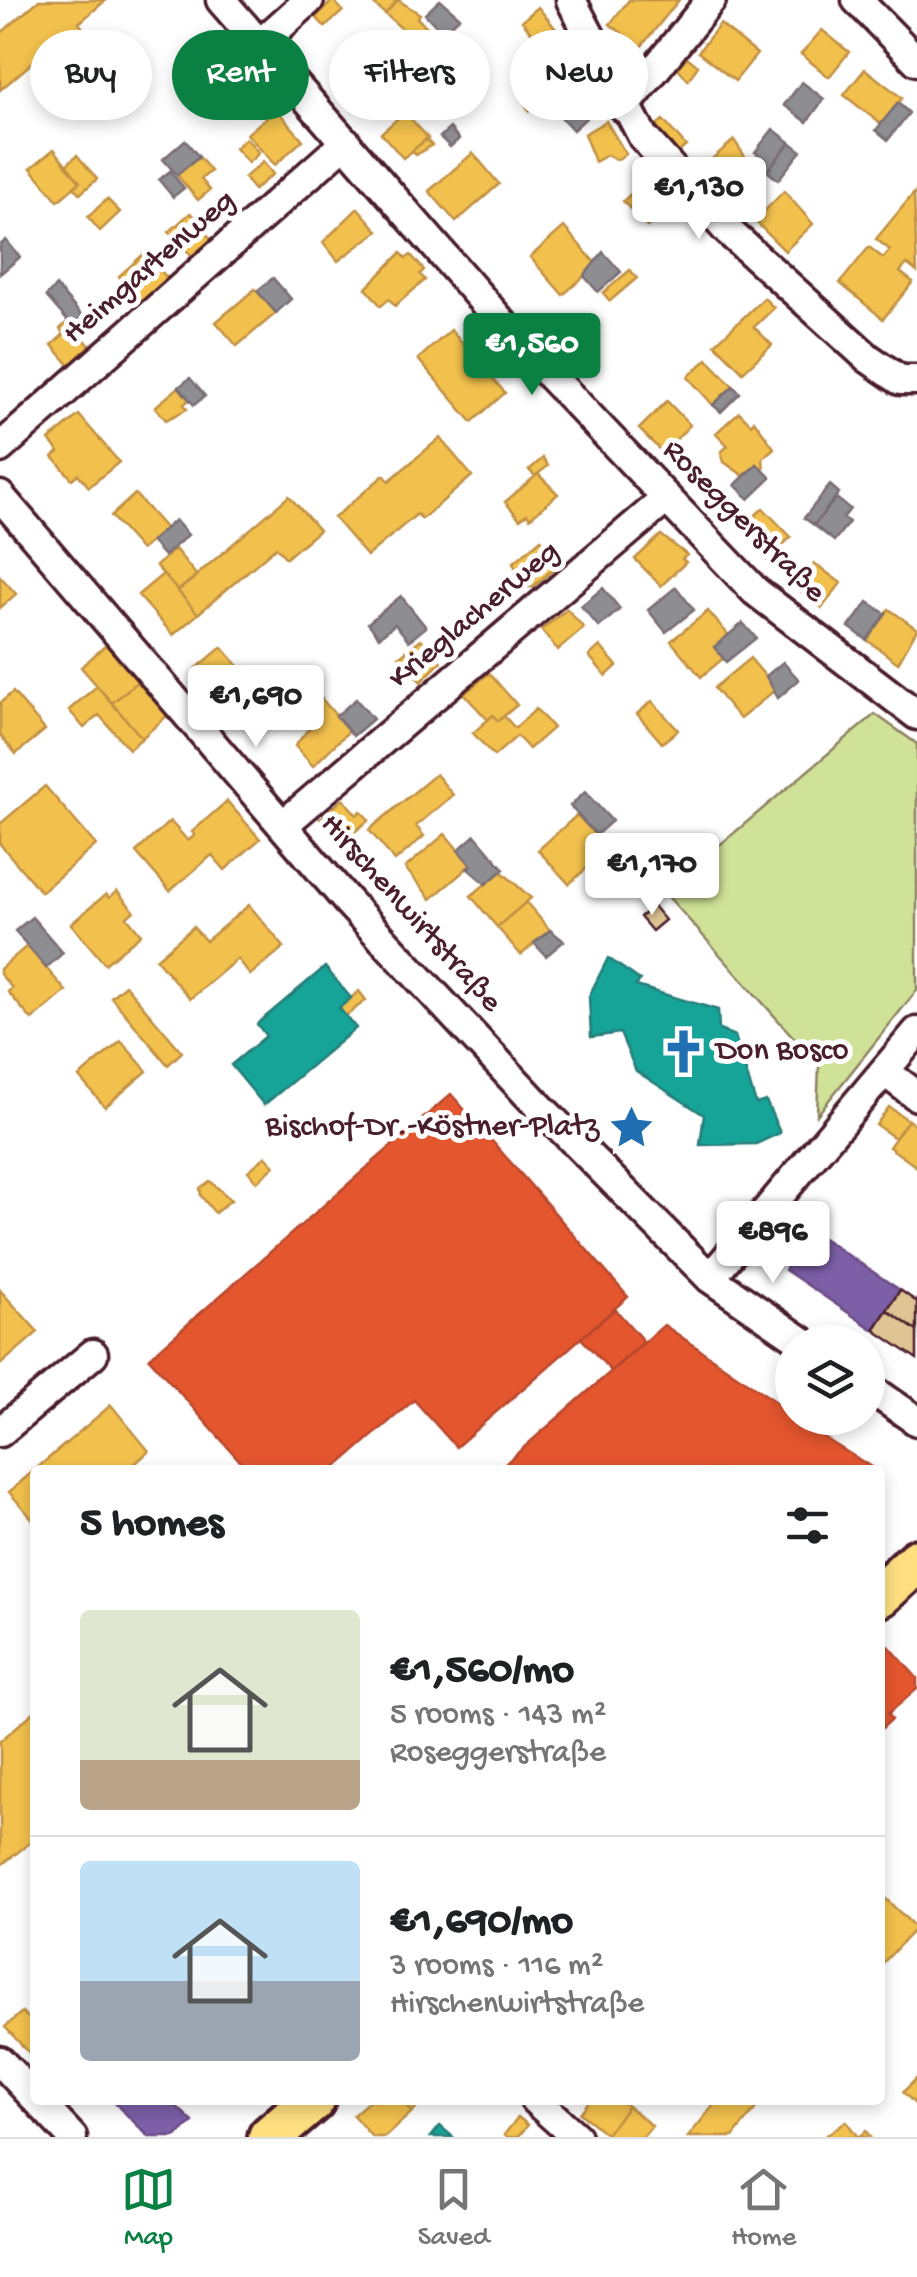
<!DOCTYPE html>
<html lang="en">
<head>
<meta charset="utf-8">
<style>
  :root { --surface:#fff; --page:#f2f2f2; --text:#202124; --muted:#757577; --line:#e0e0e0; --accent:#0b8043 }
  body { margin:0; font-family:"Gochi Hand",sans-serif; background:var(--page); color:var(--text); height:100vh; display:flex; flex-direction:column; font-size:38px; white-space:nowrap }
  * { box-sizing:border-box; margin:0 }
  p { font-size:32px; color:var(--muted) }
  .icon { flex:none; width:55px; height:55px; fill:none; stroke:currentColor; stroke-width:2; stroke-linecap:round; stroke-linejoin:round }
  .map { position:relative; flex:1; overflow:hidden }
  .side { position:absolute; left:30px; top:1465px; width:855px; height:640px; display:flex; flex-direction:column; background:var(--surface); border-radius:10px; box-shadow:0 5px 15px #0003 }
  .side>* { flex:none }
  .hud { position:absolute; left:30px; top:30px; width:858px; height:90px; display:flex; gap:20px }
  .tools { position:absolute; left:775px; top:1325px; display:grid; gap:20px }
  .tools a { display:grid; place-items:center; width:110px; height:110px; border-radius:50%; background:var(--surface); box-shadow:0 5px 15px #0003; font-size:50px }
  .price { position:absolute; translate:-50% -85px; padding:0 22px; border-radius:10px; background:#fff; color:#222; font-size:32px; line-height:65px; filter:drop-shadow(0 2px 5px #0008) }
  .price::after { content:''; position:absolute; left:50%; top:60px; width:30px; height:22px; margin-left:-15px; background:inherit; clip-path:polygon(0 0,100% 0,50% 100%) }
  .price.on { background:var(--accent); color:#fff }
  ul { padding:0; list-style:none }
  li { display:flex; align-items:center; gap:30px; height:250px; padding:0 50px }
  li+li { border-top:2px solid var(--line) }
  li span { display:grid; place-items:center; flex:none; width:280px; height:200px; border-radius:10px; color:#555 }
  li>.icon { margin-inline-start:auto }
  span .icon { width:120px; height:120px; fill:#fffc; stroke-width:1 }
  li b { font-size:42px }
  h2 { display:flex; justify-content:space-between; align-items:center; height:120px; padding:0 50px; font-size:42px }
  .pill { padding:0 35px; border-radius:45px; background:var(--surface); box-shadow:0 5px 15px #0003; font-size:35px; line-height:90px }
  .pill.on { background:var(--accent); color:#fff }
  .menu { display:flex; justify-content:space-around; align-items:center; height:140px; border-top:2px solid var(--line); background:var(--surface); font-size:28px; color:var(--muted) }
  .menu a { display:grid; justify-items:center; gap:5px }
  .menu .on { color:var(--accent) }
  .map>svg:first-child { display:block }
  .green { fill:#d0e297; stroke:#8d8061; stroke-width:2.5 }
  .homes { fill:#f2c14e; stroke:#c09044; stroke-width:2.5 }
  .shops { fill:#e4572e; stroke:#b6462d; stroke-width:2.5 }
  .offices { fill:#7b5ea7; stroke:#6c4b82; stroke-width:2.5 }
  .public { fill:#17a398; stroke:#267b77; stroke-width:2.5 }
  .industry { fill:#8d8d92; stroke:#796c73; stroke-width:2.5 }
  .building { fill:#dfc594; stroke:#4a1f2b; stroke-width:2.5 }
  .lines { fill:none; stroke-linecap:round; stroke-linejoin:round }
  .street-casing { stroke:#4a1f2b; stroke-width:35 }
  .primary-casing { stroke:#4a1f2b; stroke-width:50 }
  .street { stroke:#fff; stroke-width:28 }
  .primary { stroke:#fddf80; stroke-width:42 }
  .labels { text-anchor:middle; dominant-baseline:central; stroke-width:10; stroke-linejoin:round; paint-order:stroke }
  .street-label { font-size:32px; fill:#4a1f2b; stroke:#fff }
  .poi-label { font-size:32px; fill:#4a1f2b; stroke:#fff; text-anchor:start }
</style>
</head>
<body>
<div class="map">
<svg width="917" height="2137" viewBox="0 0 917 2137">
  <rect width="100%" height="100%" fill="#fff"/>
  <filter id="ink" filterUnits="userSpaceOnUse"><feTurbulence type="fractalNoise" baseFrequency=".01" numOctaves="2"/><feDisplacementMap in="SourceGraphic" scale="20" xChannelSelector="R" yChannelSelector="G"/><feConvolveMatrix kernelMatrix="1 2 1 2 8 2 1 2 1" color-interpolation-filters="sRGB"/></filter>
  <g filter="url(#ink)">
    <path class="green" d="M875,714L917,744V990L817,1115L819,1066L664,892Z"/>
    <path class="homes" d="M39,0H106L79,23L83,28L71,38L67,33L0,90V34Z
      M333,0L343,11L325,27L316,17Z
      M369,0H398L385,14Z
      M398,0L420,14L417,18L427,27L415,40L385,14Z
      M629,0H679L640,48L610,24Z
      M538,7L560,34L544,48L522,21Z
      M720,24L757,54L735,81L698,52Z
      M822,30L849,52L829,77L801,54Z
      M229,51L254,81L227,104L201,74Z
      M682,53L698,66L688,80L674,63Z
      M360,56L383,84L357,106L334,78Z
      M580,56L588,71L582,74L587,83L562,97L549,74Z
      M133,57L148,74L126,97L110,78Z
      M865,69L902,98L881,124L844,95Z
      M383,84L389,90L377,100L372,94Z
      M532,89L541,105L529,111L521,95Z
      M276,109L303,140L275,165L247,134Z
      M405,112L428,138L403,158L381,133Z
      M663,120L686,146L674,156L651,130Z
      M606,121L626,154L616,160L607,155L595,162L584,134Z
      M246,138L259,153L248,163L235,148Z
      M426,139L432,145L416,155L412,151Z
      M734,140L754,170L725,196L700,169Z
      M54,149L80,182L58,201L31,168Z
      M473,153L499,184L456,222L429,191Z
      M77,155L97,179L80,194L74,187L80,182L66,165Z
      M199,157L211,171L201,179L210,190L198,200L177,175Z
      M263,162L273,174L254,190L244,178Z
      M647,179L671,205L647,227L623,201Z
      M784,191L813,224L785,251L755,221Z
      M914,193L917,272L907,264L900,272L913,282L883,319L840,283L869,247L883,258L890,250L876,239Z
      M107,199L120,212L100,231L88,217Z
      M358,208L378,231L338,261L323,242Z
      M190,213L209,227L204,231L212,240L193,257L169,232Z
      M564,227L597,265L563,295L530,257Z
      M145,253L168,279L142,302L119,276Z
      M401,253L406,258L411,255L424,270L420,274L425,280L395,306L389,299L381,306L366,288Z
      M630,270L637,278L610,301L603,293Z
      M255,289L276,313L237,346L216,322Z
      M764,298L774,308L754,327L772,345L743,372L715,344Z
      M68,321L92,348L71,367L52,345L64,334L60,329Z
      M451,330L505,393L472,422L418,359Z
      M707,359L733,386L713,405L688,377Z
      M179,387L189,400L184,404L187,409L166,420L155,407Z
      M667,401L690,425L663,453L639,429Z
      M739,412L751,424L754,420L774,448L763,458L764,471L751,469L744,476L724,462L721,452L728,446L716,433Z
      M79,415L119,462L89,487L78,474L72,479L53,457L59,452L49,440Z
      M440,438L472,476L422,519L417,514L367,556L334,518L384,475L389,481Z
      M543,458L548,466L535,476L529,470Z
      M538,474L558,494L530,518L527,514L520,519L505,502Z
      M135,494L166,529L141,550L111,516Z
      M289,496L319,530L286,558L276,547L198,614L178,591Z
      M763,508L791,537L767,560L743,527Z
      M661,535L687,555L682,559L686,562L661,586L635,559Z
      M541,539L561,563L533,587H526L513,563Z
      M175,549L197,576L178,591L156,566Z
      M814,563L841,583L822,608L799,590Z
      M163,574L198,614L173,635L138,595Z
      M0,576L16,594L0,608Z
      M567,609L584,628L558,650L541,630Z
      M889,609L917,629L898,663L867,640Z
      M708,611L738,646L701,677L671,641Z
      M421,639L441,662L421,682L399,657Z
      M106,645L138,681L112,703L81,667Z
      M600,646L617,666L606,676L589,656Z
      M222,647L240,668L214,691L196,669Z
      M750,658L776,689L740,719L714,688Z
      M235,673L241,680L246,675L261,693L256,697L263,705L239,725L211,693Z
      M489,673L517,705L498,721L493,715L488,720L464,694Z
      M138,681L168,715L142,738L112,703Z
      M97,686L142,738L129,749L99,715L84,728L69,710Z
      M13,692L45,730L16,754L0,735V703Z
      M321,698L349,731L313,766L295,746L313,723L304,713Z
      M652,701L678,730L662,743L637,714Z
      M536,709L553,728L529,749L517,736L494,756L473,733L493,715L498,721L504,716L515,728Z
      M436,774L453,795L416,826L424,836L395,861L369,830Z
      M45,786L96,845L41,892L0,844V824Z
      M343,799L357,815L361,811L369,820L341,843L320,819Z
      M227,801L260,839L225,870L212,855L170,891L136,852L170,821L188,841L195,835L192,832Z
      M577,815L608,849L569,884L538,850Z
      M445,834L471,865L431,899L405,868Z
      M501,871L531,898L497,927L471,896Z
      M117,891L134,911L127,917L141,934L105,964L71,924L106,894L109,898Z
      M526,902L550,930L521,955L497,927Z
      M249,905L284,947L250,975L237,959L190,999L156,959L193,927L206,941Z
      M27,946L66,991L32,1020L8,992L12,988L0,974V969Z
      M125,985L182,1052L168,1065L111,997Z
      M359,991L366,1000L346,1016L339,1008Z
      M121,1041L147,1071L105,1107L79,1077Z
      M889,1107L908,1120L895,1138L876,1125Z
      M908,1120L917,1127V1167L889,1147Z
      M266,1156L275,1166L257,1182L248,1171Z
      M210,1181L231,1200L215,1213L201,1196L200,1188Z
      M0,1290L38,1332L0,1365Z
      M111,1405L149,1451L128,1470H35V1522L9,1492Z
      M35,1711V1839L0,1866V1741Z
      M886,1899L916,1928L880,1966V1906Z
      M22,2012L28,2018L35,2014V2059L5,2027Z
      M917,2078V2106L903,2092Z
      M370,2100H401L412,2112L385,2137H372L353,2115Z
      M401,2100H424L412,2112Z
      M590,2100H620L628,2106L606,2134L580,2113Z
      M718,2100L760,2103L733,2137H688Z
      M628,2106L652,2126L643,2137H610L606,2134Z
      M518,2117L528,2125L518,2137H507L504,2135Z
      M846,2121L858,2137L866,2131L870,2137H824Z"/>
    <path class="shops" d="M451,1094L628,1297L456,1447L414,1400L333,1470H248L149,1358Z
      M615,1309L644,1342L611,1371L581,1338Z
      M664,1325L792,1413V1418L876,1470H498Z
      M889,1646L917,1678V1689L888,1714L892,1719L881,1729L880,1654Z"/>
    <path class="offices" d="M812,1231L900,1290L874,1330L785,1270Z
      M176,2100L173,2103L193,2122L175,2137H149L113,2101Z"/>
    <path class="public" d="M608,958L640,980L636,986L718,1010L719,1030L735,1036L756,1104L766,1101L780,1133L756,1144L700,1145L704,1115L636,1071L620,1033L591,1037L589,996Z
      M325,967L351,998L339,1008L356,1028L264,1105L231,1065L266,1036L257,1024Z
      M440,2126L453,2137H431Z"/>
    <path class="industry" d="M440,0L460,17L443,33L425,14Z
      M412,60L424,75L391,103L384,95L389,90L383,84Z
      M802,82L824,99L807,122L784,105Z
      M584,96L596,109L573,130L561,117Z
      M898,103L909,113L888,140L876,130Z
      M450,128L459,139L450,147L440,137Z
      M773,129L790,142L767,171L758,164L763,158L755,152Z
      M185,140L199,157L177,175L163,159Z
      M790,142L801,151L778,180L767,171Z
      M170,171L184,188L173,197L159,180Z
      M6,240L20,257L0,274V245Z
      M603,252L621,272L598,292L584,276Z
      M273,278L291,299L276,313L257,291Z
      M56,286L90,325L79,334L46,296Z
      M190,378L205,396L194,405L179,387Z
      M733,386L740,393L721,412L713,405Z
      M757,464L771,478L749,499L735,485Z
      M830,485L839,493L814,525L804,518Z
      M836,498L850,509L843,518L849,522L834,541L814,525Z
      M175,520L188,535L164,556L151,541Z
      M676,587L694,610L666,632L648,610Z
      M603,588L620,609L599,627L581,606Z
      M401,596L426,627L409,641L395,624L379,637L368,623Z
      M868,602L886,614L867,640L849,627Z
      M743,623L756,638L726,662L714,647Z
      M783,662L799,680L778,698L766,676Z
      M356,699L373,719L353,736L336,716Z
      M585,792L612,821L596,835L570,806Z
      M475,835L504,869L486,884L467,868L471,865L458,850Z
      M32,917L63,953L46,968L15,931Z
      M550,930L564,941L546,956L534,943Z"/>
    <path class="building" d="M653,906L665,920L652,931L640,917Z
      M900,1290L917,1302V1331L887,1310Z
      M887,1310L917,1331V1359L874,1330Z"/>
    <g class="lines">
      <defs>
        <path id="street" d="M221,0L525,349L755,591L917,715
          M571,0L643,137L728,231L868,358L900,380H917
          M857,0L917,61
          M260,44L309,0
          M624,108L711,0
          M0,448L346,142
          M0,496L348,902L532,1099L710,1278L803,1342
          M283,825L667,498
          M884,1071L917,1096
          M710,1278L917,1032
          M868,1387L917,1421
          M0,1432L93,1354
          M0,2061L35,2098
          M37,2100L72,2137
          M535,2100L576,2137"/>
        <path id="primary" d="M880,1595L917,1561
          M270,2137L313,2100"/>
      </defs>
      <use href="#street" class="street-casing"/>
      <use href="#primary" class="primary-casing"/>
      <use href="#street" class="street"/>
      <use href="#primary" class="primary"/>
    </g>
  </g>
  <defs>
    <symbol id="church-bare" viewBox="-9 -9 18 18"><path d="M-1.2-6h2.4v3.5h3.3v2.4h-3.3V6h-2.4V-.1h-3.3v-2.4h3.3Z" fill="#1f6fb2" stroke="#fff" stroke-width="2.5" paint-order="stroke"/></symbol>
    <symbol id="sight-bare" viewBox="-9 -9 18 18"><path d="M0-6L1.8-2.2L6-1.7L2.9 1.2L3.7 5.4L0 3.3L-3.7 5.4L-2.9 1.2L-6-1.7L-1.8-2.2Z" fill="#1f6fb2" stroke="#fff" stroke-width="2.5" paint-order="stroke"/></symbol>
  </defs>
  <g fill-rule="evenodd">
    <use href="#church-bare" x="652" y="1020" width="63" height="63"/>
    <use href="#sight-bare" x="600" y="1096" width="63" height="63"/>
  </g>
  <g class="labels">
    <g class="street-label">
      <text transform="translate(150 268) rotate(-41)">Heimgartenweg</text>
      <text transform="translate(743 522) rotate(45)">Roseggerstraße</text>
      <text transform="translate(475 616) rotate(-40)">Krieglacherweg</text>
      <text transform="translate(410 914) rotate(48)">Hirschenwirtstraße</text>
    </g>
    <g class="poi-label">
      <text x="716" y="1052">Don Bosco</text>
      <text x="599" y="1128" text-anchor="end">Bischof-Dr.-Köstner-Platz</text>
    </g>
  </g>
</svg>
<div class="tools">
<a><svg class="icon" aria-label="layers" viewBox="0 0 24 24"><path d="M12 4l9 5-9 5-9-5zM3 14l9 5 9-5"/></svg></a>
</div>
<b class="price" style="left:699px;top:242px">€1,130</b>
<b class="price on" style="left:532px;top:398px">€1,560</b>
<b class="price" style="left:256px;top:750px">€1,690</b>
<b class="price" style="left:652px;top:918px">€1,170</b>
<b class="price" style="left:773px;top:1286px">€896</b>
<div class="hud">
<a class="pill">Buy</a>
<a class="pill on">Rent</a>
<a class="pill">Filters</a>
<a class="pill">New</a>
</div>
<section class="side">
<h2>5 homes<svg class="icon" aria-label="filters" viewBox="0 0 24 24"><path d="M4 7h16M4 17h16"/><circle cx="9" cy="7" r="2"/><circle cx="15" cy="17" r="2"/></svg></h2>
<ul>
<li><span style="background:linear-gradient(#dfe7d0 75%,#b9a48a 0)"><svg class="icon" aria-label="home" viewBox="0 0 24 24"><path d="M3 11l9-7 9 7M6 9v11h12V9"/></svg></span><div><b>€1,560/mo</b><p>5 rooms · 143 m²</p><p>Roseggerstraße</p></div></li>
<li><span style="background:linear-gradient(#bfe0f5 60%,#9aa5b1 0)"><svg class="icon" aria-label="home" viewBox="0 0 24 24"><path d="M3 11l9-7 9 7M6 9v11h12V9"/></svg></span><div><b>€1,690/mo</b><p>3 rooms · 116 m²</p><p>Hirschenwirtstraße</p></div></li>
</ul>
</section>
</div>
<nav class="menu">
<a class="on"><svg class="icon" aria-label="map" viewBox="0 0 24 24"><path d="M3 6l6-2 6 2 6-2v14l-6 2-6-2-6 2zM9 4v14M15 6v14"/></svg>Map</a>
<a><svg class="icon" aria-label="saved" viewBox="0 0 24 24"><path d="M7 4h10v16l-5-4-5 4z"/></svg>Saved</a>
<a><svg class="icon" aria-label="home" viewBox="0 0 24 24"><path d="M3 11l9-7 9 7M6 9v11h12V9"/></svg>Home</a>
</nav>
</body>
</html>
